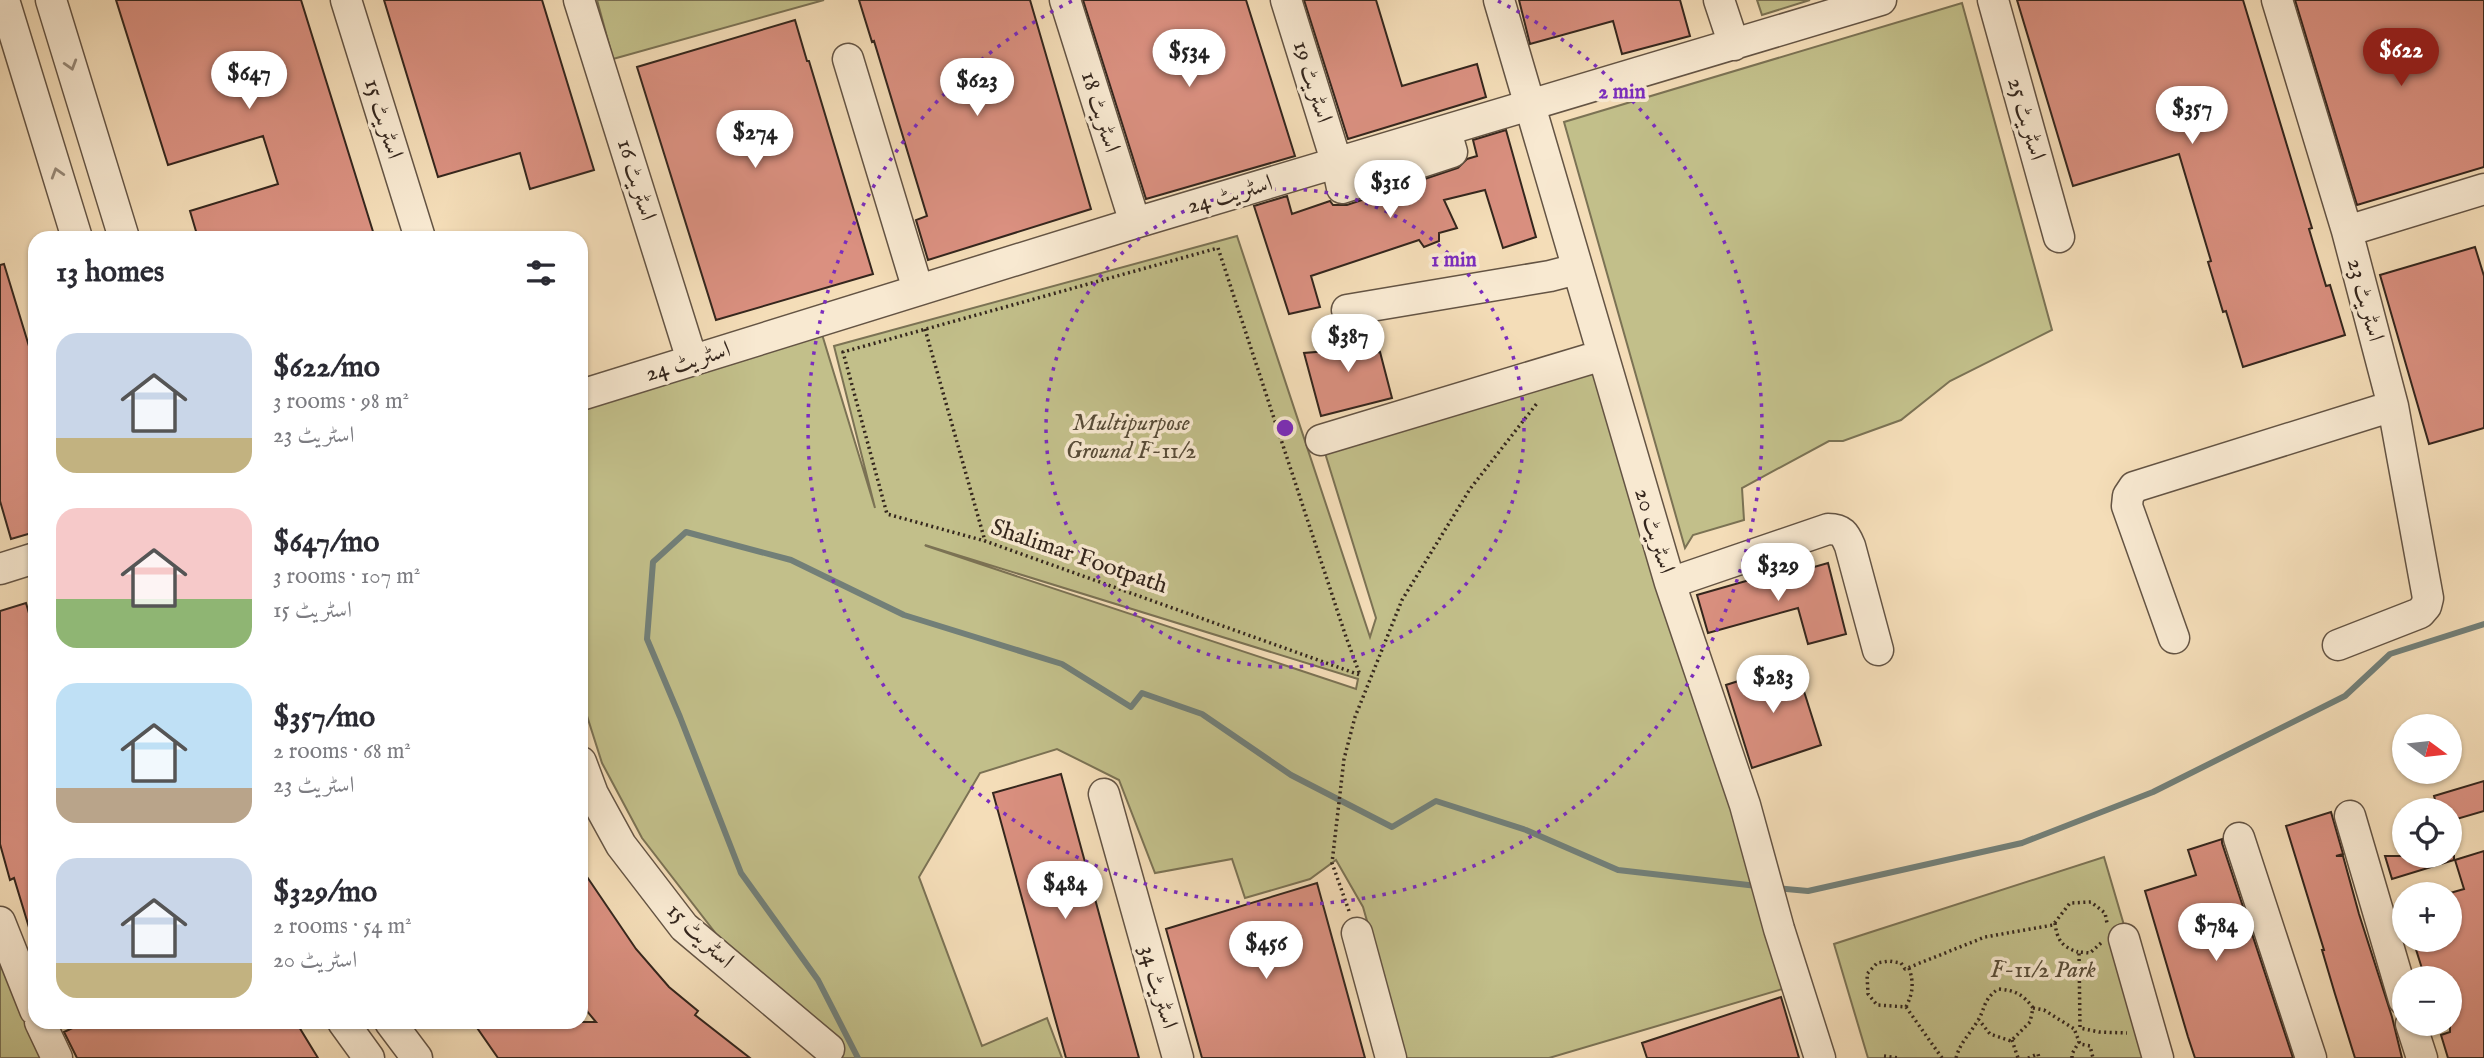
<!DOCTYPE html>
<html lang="en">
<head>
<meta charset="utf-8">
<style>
  :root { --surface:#fff; --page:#f2f2f3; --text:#2b2b33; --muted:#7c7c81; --accent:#8f2418 }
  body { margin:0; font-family:"IM FELL English",Amiri,serif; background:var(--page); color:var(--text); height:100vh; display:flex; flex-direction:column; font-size:26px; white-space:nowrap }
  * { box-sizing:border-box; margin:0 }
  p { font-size:23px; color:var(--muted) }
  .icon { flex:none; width:38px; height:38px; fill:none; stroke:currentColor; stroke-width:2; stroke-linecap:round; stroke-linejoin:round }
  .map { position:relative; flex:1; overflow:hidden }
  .panel { position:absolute; left:28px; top:231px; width:560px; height:798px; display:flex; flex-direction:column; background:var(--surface); border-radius:21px; box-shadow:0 2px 5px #0004 }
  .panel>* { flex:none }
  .needle { width:46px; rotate:105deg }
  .buttons { position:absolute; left:2392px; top:714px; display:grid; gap:14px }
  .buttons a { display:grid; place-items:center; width:70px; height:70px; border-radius:50%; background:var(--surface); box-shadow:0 2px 5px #0004; font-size:35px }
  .price { position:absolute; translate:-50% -60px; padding:0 16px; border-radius:24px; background:#fff; color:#222; font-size:23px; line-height:46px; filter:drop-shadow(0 2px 4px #0008) }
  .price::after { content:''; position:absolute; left:50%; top:42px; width:21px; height:16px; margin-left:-10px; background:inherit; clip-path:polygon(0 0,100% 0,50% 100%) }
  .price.on { background:var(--accent); color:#fff }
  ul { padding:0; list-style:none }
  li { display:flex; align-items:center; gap:21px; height:175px; padding:0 28px }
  li span { display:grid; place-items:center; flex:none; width:196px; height:140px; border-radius:21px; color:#555 }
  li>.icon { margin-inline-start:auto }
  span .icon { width:84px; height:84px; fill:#fffc; stroke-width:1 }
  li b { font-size:30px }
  h2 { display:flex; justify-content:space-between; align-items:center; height:84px; padding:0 28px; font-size:30px }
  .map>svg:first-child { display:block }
  .green { fill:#c2bf8a; stroke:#7b7254; stroke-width:2; fill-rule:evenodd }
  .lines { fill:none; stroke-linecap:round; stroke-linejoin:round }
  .stream { stroke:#727f78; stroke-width:6 }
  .building { fill:#da9080; stroke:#34261d; stroke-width:2 }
  .minor-casing { stroke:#645444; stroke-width:33 }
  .path { stroke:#34261d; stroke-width:3.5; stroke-dasharray:2 3.5; stroke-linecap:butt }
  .minor { stroke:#f8e9d1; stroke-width:30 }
  .oneway { stroke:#968877 }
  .ring { fill:none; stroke:#7b2cbf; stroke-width:3.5; stroke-dasharray:3.5 7 }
  .labels { text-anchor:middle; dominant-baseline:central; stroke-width:7; stroke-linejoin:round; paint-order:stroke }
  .street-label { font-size:24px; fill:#34261d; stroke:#f8e9d1 }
  .park-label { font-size:24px; font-style:italic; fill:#584c38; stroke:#f8e9d1 }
  .centre { fill:#7b2cbf; stroke:#f8e9d1; stroke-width:3.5 }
  .ring-label { font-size:21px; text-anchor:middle; font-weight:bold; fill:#7b2cbf; stroke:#f8e9d1; stroke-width:7; stroke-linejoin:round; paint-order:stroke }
</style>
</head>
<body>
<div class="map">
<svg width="2484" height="1058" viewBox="0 0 2484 1058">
  <rect width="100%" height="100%" fill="#f4ddb8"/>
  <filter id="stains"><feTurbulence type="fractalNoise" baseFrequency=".00286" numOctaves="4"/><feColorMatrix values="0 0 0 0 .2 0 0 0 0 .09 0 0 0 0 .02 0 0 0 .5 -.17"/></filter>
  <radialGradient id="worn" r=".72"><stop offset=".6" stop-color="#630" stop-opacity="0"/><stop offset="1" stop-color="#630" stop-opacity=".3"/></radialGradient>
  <path class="green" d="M597,0H824L613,59Z
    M1757,0H1810L1762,15Z
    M1962,3L2052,330L1950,381L1901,420L1843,441H1829L1742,488L1744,520L1693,535L1685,548L1564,122Z
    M1237,236L1370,637L1376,618L1321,440L1603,355L1796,985L1549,1058H1406L1363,907L1336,860L1310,879L1245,898L1232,859L1155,873L1119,780L1057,749L980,773L919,877L982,1046L1047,1018L1062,1058H841L811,1015L717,935L642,838L602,763L581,697V407L821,331L875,508L834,346ZM925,545L1358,679L1356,689L926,546Z
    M2104,857L2163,1058H1868L1834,944Z
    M0,930L49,1058H0Z"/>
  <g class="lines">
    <path class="stream" d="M1775,888L1808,891L2022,843L2153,792L2345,696L2390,654L2484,624
      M858,1058L818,980L741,873L680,717L647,639L653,562L686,532L791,560L904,615L1062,664L1131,707L1142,693L1202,714L1291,775L1392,827L1436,801L1526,830L1618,870L1757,886"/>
  </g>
  <path class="building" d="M116,0H301L375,238H198L190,211L278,184L263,136L168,165Z
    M384,0H542L594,170L530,189L520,153L438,177Z
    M859,0H1030L1091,209L928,260L916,220L927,216L874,41L872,42Z
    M1083,0H1246L1295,156L1146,199Z
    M1304,0H1376L1402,86L1477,64L1486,97L1348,139Z
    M1519,0H1680L1690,36L1622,54L1613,21L1530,44Z
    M2017,0H2243L2312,228L2309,229L2326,286L2330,285L2345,335L2243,367L2226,311L2223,312L2208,262L2211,261L2179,154L2073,186Z
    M2295,0H2484V167L2357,205Z
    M795,20L807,61H809L873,274L716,320L637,67Z
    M1506,130L1536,237L1503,248L1485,190L1444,200L1457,228L1439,233V241L1424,247L1419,240L1311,276L1320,307L1289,314L1254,206L1287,196L1292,214L1330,201L1333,205H1347L1458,168L1467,159L1477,156L1473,140Z
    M2475,247L2484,276V428L2429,444L2380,275Z
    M4,264L35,366V532L11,539L0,501V265Z
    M1329,334L1375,337L1374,353L1380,352L1392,398L1321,416L1304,353L1328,351Z
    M1828,563L1846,634L1808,644L1798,608L1708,633L1697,595L1767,575L1768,580Z
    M26,603L35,634V933L31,934L14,878L10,880L0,844V611Z
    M1795,663L1821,745L1752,768L1726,685Z
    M1061,774L1110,954L1139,1058H1066L1043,975L993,793Z
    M2484,781V811L2450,821V810H2438L2434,796Z
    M2331,812L2343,854L2336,856H2343L2359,914L2392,1017L2402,1058H2355L2335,994L2322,950H2324L2286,826Z
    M2222,839V843L2293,1058H2195L2188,1037L2145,891L2196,875L2188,850Z
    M2484,851V1058H2448L2441,1035L2450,1032V978H2425L2413,940H2450V893L2464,889L2455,860Z
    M2385,856H2454V860L2392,879Z
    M581,868L636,949L669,987L698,1011L695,1015L750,1058H498L473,1022H596L581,1004Z
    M1317,883L1365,1058H1202L1166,929Z
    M1781,997L1799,1058H1647L1642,1043Z
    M85,1022H296L318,1058H77L64,1032Z"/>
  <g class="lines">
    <defs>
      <path id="minor" d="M4,0L77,238
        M51,0L124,238
        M346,0L420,238
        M579,0L692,360
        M1065,0L1135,223
        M1286,0L1337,164L1342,188L1452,152L1446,131
        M1499,0L1670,583L1745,805L1779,929L1820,1058
        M1719,0L1734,45
        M1993,0L2059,237
        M2277,0L2347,231L2393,406L2428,598L2426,606L2420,613L2338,645
        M848,59L918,290
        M2347,231L2484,189
        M1347,310L1550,276L1577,269
        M581,395L1135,223L1881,0
        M1321,440L1603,355
        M0,569L35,558
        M1670,583L1828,529C1842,529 1845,534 1850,546L1878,650
        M2174,638L2127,506L2128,496L2134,487L2393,406
        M581,762L593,794L621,845L684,927L829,1049
        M1104,794L1178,1058
        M2350,816L2404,1000
        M2239,838L2311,1058
        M0,922L35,1010
        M1357,933L1391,1058
        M2124,939L2158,1058
        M40,1022L57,1058
        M343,1022L369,1058
        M390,1022L417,1058
        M2411,1024L2422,1058"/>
    </defs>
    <use href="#minor" class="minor-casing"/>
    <path class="path" d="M1218,248L1345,634L1360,675L985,541L887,514L843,352Z
      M925,329L985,541
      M1349,911L1332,863L1344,759L1355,717L1402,600L1470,489L1538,402
      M2055,923C2057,940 2062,947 2078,952
      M2101,943L2090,953L2079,952L2080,1028L2099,1032L2127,1033
      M1906,1007C1913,993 1914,983 1909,968
      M2033,1008L2044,1010L2076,1030
      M2075,1031L2080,1044L2090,1046L2093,1058
      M2012,1040L2018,1058
      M1884,1056L1900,1058
      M1942,1058L1906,1007L1877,1005L1868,994L1867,974L1877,963L1889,961L1901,963L1905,969L1985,937L2053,925L2070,903L2091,902L2105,913L2107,923
      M1956,1058C1960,1043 1969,1035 1977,1022C1986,1008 1982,1001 1998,989C2014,990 2023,994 2033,1008L2030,1022L2011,1041L1990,1034L1979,1020
      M2028,1058L2038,1054L2039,1058
      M2072,1058V1054L2079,1042"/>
    <use href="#minor" class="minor"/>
  </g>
  <defs><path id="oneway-chevron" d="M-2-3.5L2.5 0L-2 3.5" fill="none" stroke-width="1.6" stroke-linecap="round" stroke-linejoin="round" transform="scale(1.75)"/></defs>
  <g class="oneway">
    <use href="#oneway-chevron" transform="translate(71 65) rotate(73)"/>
    <use href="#oneway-chevron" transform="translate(57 173) rotate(-107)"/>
  </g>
  <g class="ring">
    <circle cx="1285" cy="428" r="239"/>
    <path d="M1498 1A477 477 0 1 1 1072 1"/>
  </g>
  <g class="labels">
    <g class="street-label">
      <text transform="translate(1312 82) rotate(73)">اسٹریٹ 19</text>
      <text transform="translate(1100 112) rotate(73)">اسٹریٹ 18</text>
      <text transform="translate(383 119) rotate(73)">اسٹریٹ 15</text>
      <text transform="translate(2026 119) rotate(74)">اسٹریٹ 25</text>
      <text transform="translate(636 180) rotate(73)">اسٹریٹ 16</text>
      <text transform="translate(1230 195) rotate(-16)">اسٹریٹ 24</text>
      <text transform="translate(2365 300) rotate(75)">اسٹریٹ 23</text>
      <text transform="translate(688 362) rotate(-17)">اسٹریٹ 24</text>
      <text transform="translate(1654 531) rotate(73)">اسٹریٹ 20</text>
      <text transform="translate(1079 557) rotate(19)">Shalimar Footpath</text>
      <text transform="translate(700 936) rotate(44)">اسٹریٹ 15</text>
      <text transform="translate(1158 987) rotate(74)">اسٹریٹ 34</text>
    </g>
    <g class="park-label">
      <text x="1131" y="423">Multipurpose<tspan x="1131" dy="28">Ground F-11/2</tspan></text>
      <text x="2043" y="970">F-11/2 Park</text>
    </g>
  </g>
  <circle cx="1285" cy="428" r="10" class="centre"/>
  <g class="ring-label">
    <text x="1622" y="98">2 min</text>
    <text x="1454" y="266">1 min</text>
  </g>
  <rect width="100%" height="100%" filter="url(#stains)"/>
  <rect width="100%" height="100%" fill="url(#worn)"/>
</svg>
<div class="buttons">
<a><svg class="needle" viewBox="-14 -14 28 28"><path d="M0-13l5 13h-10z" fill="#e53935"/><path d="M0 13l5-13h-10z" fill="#7c7c81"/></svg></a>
<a><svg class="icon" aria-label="locate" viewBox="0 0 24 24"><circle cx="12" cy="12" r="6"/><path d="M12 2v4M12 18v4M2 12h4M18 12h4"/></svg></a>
<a>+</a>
<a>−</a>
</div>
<b class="price on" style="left:2401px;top:88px">$622</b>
<b class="price" style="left:1189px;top:89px">$534</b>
<b class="price" style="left:249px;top:111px">$647</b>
<b class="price" style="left:977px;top:118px">$623</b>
<b class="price" style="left:2192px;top:146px">$357</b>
<b class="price" style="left:755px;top:170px">$274</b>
<b class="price" style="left:1390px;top:220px">$316</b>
<b class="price" style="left:1348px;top:374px">$387</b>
<b class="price" style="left:1778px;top:603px">$329</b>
<b class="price" style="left:1773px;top:715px">$283</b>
<b class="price" style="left:1065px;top:921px">$484</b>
<b class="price" style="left:2216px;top:963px">$784</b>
<b class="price" style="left:1266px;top:981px">$456</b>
<section class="panel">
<h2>13 homes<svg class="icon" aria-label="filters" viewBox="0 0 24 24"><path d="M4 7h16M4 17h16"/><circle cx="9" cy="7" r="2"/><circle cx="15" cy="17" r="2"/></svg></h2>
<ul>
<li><span style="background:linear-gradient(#c9d6e8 75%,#c2b280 0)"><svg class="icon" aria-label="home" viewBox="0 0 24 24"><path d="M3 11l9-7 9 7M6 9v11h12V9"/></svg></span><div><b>$622/mo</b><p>3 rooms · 98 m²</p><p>اسٹریٹ 23</p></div></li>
<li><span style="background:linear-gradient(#f6c9c9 65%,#8fb573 0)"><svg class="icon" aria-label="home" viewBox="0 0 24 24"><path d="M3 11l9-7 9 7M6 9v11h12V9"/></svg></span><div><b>$647/mo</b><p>3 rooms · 107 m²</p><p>اسٹریٹ 15</p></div></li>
<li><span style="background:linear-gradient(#bfe0f5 75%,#b9a48a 0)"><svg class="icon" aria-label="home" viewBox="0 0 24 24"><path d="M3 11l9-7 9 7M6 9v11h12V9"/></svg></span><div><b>$357/mo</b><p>2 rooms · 68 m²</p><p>اسٹریٹ 23</p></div></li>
<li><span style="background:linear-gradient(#c9d6e8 75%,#c2b280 0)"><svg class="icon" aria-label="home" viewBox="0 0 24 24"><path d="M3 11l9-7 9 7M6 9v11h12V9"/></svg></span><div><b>$329/mo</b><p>2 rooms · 54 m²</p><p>اسٹریٹ 20</p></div></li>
</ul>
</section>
</div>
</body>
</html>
